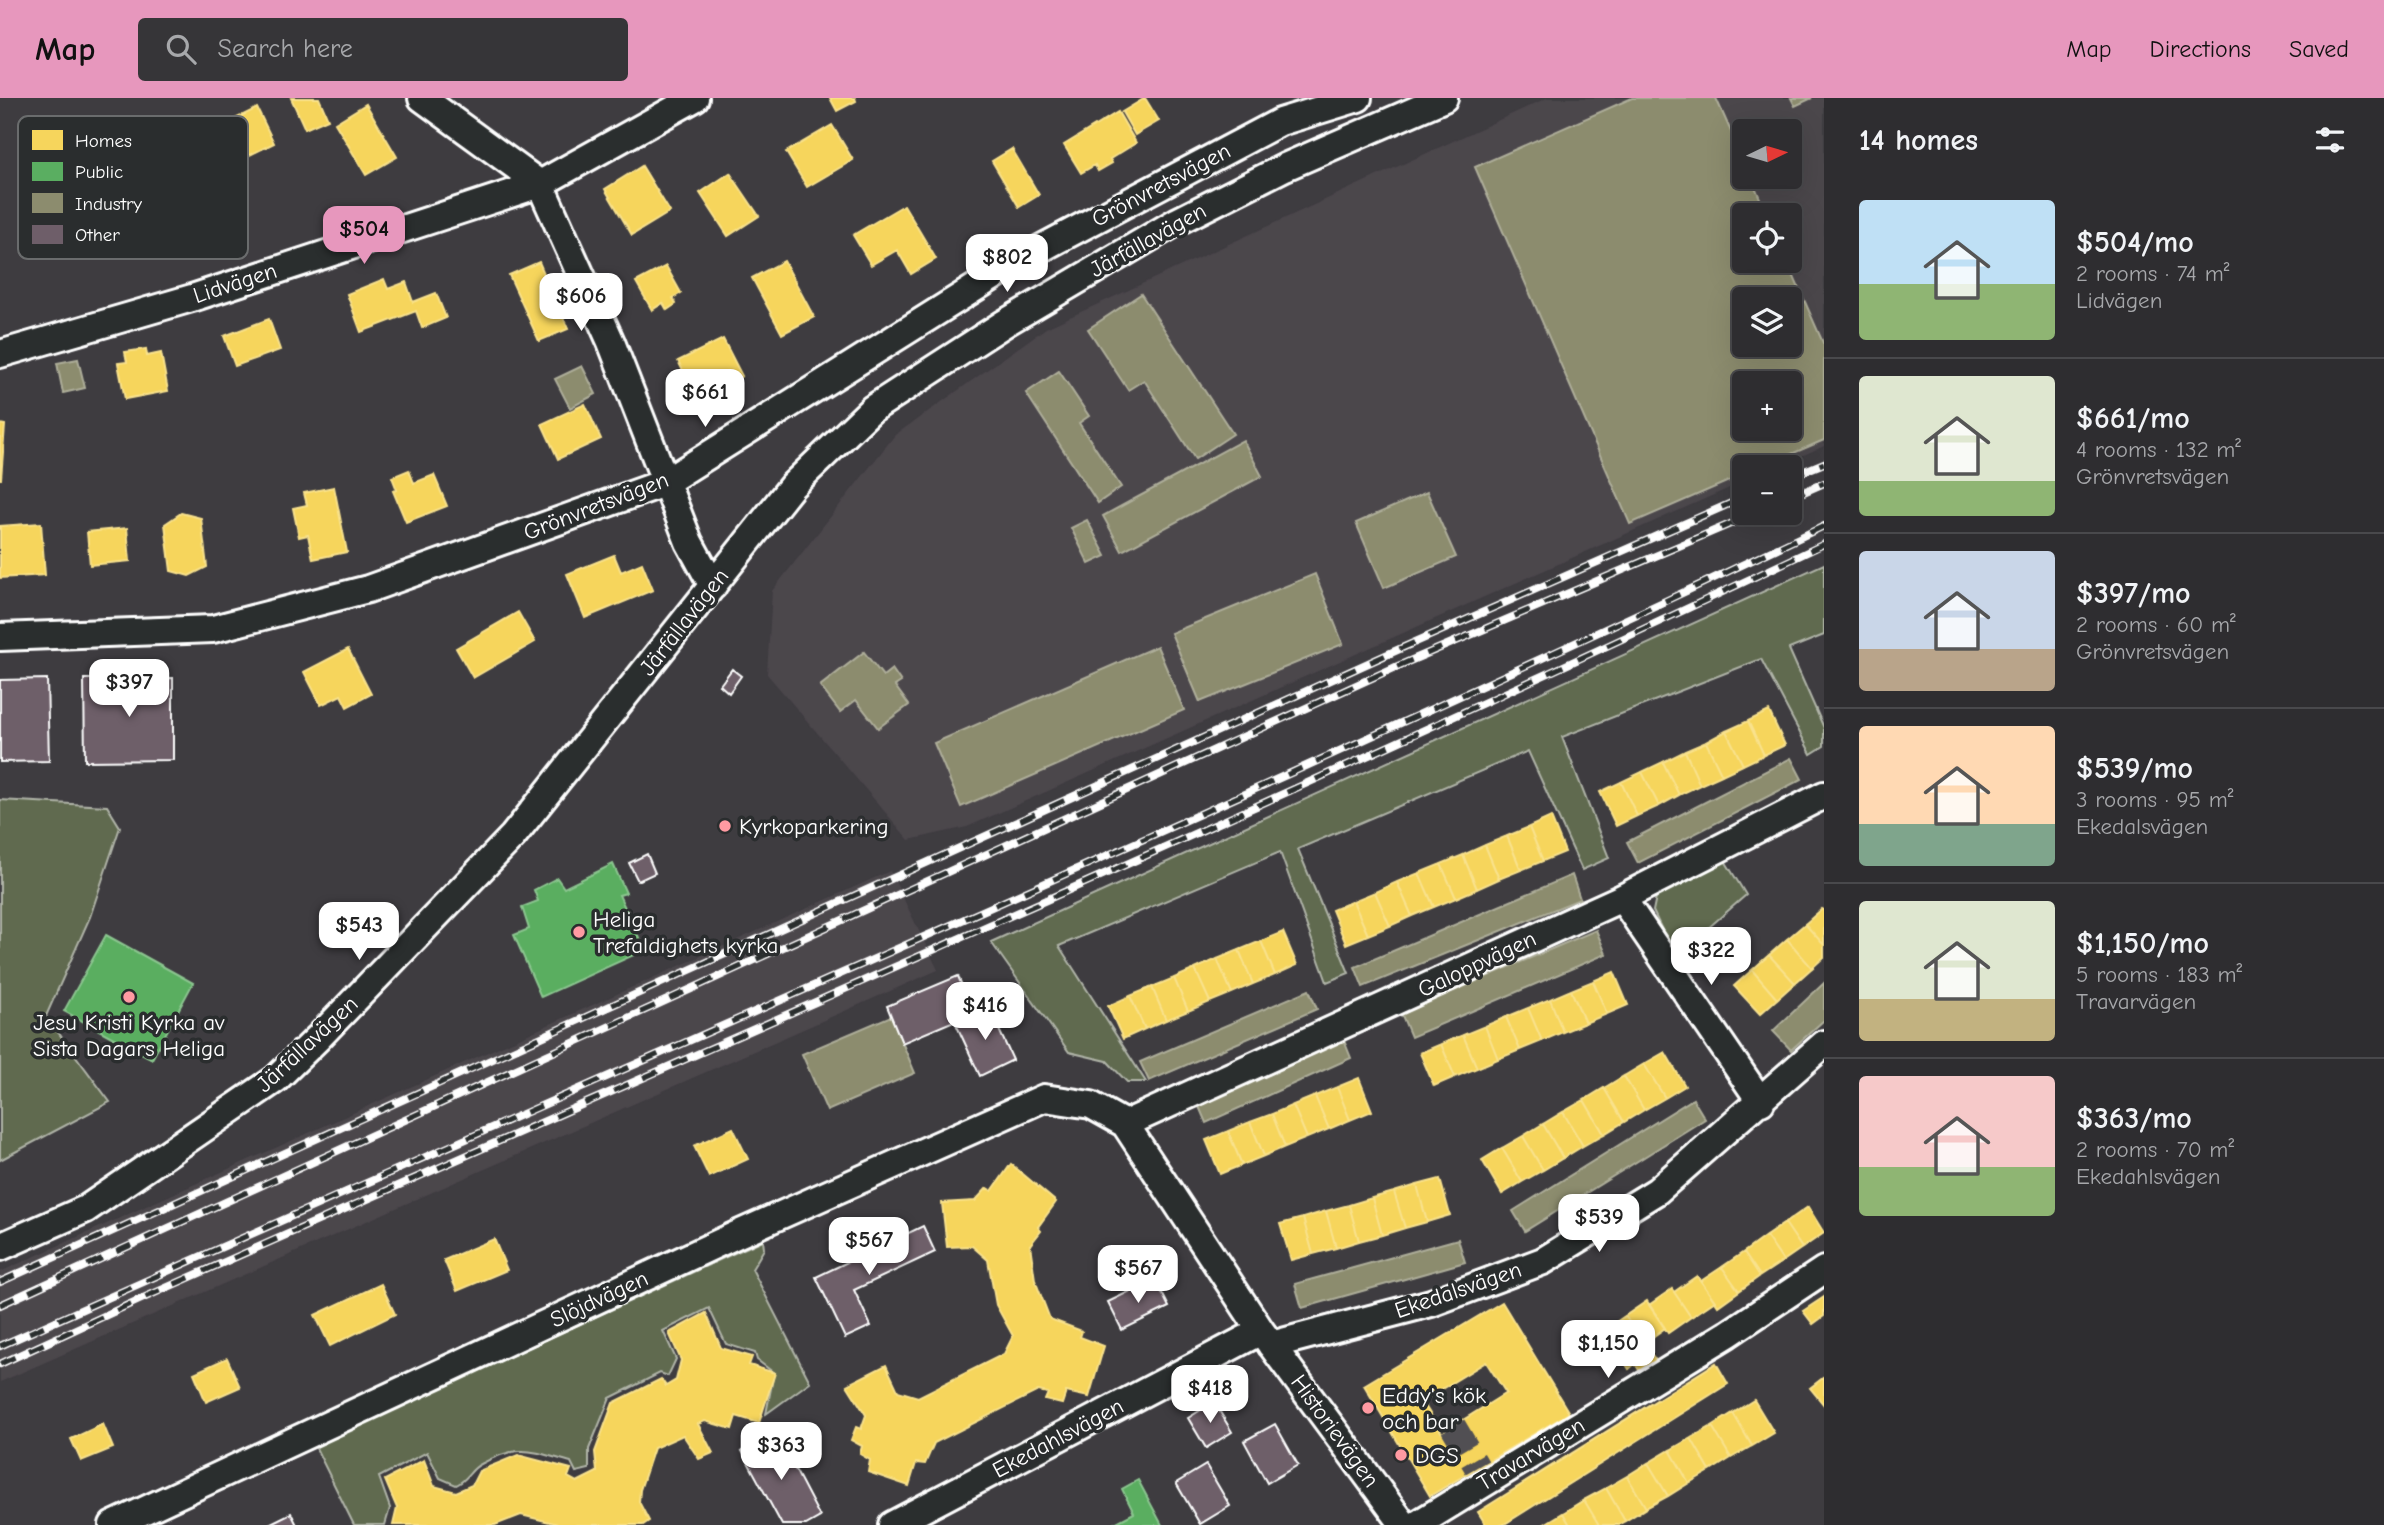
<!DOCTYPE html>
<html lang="en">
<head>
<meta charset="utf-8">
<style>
  :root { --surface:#2e2d30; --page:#363538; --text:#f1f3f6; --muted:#a7a8ab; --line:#49494c; --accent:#e797bd }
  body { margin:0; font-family:"Comic Neue",sans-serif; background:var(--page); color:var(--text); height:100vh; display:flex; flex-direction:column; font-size:26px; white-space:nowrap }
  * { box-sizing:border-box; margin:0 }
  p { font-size:23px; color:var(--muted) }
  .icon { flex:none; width:38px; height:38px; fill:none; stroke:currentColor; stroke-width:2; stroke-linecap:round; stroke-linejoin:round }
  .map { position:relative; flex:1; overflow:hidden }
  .details { display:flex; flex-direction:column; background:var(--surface); width:560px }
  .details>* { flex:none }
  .needle { width:46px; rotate:85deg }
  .fabs { position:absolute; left:1732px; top:21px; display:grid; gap:14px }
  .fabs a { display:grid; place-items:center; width:70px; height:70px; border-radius:7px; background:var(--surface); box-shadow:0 7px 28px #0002,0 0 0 2px var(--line); font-size:35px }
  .price { position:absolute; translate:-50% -60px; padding:0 16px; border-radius:14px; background:#fff; color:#222; font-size:23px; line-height:46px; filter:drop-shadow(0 2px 4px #0008) }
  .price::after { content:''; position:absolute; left:50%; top:42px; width:21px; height:16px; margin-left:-10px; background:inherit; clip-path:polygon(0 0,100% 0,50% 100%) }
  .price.current { background:var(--accent); color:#111 }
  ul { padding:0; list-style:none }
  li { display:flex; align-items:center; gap:21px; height:175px; padding:0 35px }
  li+li { border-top:2px solid var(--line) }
  li span { display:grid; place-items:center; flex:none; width:196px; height:140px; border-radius:7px; color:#555 }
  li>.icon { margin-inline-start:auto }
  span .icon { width:84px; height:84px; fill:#fffc; stroke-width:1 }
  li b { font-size:30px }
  h2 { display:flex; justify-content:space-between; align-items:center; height:84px; padding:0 35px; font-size:30px }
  header { display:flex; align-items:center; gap:42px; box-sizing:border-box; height:98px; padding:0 35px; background:var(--accent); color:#111 }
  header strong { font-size:33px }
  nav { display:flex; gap:38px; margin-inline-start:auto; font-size:24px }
  .search { width:490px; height:63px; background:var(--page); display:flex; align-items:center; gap:18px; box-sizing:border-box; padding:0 24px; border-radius:7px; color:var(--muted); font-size:26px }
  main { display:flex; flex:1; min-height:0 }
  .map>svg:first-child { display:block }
  .built { fill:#4c464c; fill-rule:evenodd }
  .green { fill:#606a50; stroke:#b0b4a8; stroke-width:2 }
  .homes { fill:#f6d55c; stroke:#f9e28d; stroke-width:2; fill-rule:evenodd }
  .public { fill:#5aae61; stroke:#8cc690; stroke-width:2 }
  .industry { fill:#8c8c6e; stroke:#aeae9a; stroke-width:2; fill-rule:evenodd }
  .building { fill:#6e5e69; stroke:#fff; stroke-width:2 }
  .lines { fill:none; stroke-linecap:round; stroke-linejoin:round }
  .minor-tunnel { stroke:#515053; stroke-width:26; stroke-dasharray:26 13; stroke-linecap:butt }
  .minor-casing { stroke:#fff; stroke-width:32 }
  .minor { stroke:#2a2d2e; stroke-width:26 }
  .rail-casing { stroke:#fff; stroke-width:8 }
  .rail { stroke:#2a2d2e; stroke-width:5; stroke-dasharray:16; stroke-linecap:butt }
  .poi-dot { fill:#ff9aa2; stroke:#2a2d2e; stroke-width:2.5 }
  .labels { text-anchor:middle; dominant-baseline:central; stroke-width:7; stroke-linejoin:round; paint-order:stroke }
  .street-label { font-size:23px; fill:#fff; stroke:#2a2d2e }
  .poi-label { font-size:23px; fill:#fff; stroke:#2a2d2e; text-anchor:start }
  .key { fill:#2a2d2e; stroke:#6a6c6d; stroke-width:2 }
  .key-label { font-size:19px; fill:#fff }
</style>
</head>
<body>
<header>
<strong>Map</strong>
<div class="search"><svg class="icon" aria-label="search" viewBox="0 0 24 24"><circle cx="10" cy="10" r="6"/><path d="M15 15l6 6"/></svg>Search here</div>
<nav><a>Map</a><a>Directions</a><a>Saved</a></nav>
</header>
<main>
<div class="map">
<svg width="1824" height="1427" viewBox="0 0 1824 1427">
  <rect width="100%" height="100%" fill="#3e3c40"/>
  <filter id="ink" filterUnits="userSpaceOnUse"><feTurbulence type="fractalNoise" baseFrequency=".0143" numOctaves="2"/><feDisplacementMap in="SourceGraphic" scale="14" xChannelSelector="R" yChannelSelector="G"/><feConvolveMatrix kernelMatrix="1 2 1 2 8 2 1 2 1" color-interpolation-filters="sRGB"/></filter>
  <g filter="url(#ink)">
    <path class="built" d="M1547,0H1824V348L1776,369H1745V383L967,729L909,742L767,576L772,493L895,337L1046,230ZM1745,33H1790V79H1745ZM1745,117H1790V163H1745ZM1745,201H1790V247H1745ZM1745,285H1790V331H1745Z
      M890,773L938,872L0,1284V1174Z"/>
    <path class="green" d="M1824,466V537L1789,551L1824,630V648L1811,656L1761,561L1562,639L1609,760L1582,772L1528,653L1298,751L1349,875L1327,884L1280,754L1059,848L1146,984H1127L1107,963L1069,954L991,844Z
      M0,702L107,708L120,729L90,819L46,918L110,1004L0,1062Z
      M1724,761L1746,797L1675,859L1653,813L1657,794Z
      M763,1142L764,1151L752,1171L810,1284L766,1316L774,1275L757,1262L755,1255L726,1246L709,1210L663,1233L676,1261L668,1278L660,1275L610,1300L589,1351V1371L576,1374L571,1364C531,1353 520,1345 481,1366C470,1371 468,1382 456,1387L440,1380L427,1354L379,1379L390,1410L385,1427H354L315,1348Z"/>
    <path class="homes" d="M291,0H319L328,21L305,31Z
      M830,0H855L856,3L837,13Z
      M1145,0L1159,23L1135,37L1122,14Z
      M366,6L397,59L366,77L335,25Z
      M257,10L274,45L224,70L207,35Z
      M1118,14L1136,45L1110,61L1112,65L1098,73L1095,67L1081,75L1064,47Z
      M832,27L853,62L807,89L786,54Z
      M1012,51L1039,97L1019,109L992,63Z
      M642,68L670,114L632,137L605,91Z
      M730,75L759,118L728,138L700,95Z
      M904,107L936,161L911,176L897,152L871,167L853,137Z
      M187,110L203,150L173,162L157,122Z
      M784,163L814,219L782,236L752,180Z
      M539,164L568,231L539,243L509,177Z
      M666,168L681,195L673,200L676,206L667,212L663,205L652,212L636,184Z
      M384,181L388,191L406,184L413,204L436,195L446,220L422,230L416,213L361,234L347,196Z
      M269,221L280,252L235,268L224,238Z
      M723,241L742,278L697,301L678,263Z
      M146,251L147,258L161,255L168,293L125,301L118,265L127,264L125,254Z
      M585,306L601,341L558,361L542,326Z
      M0,326L5,327L1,381H0Z
      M409,372L414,385L434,377L447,408L406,424L393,393L397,392L392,379Z
      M334,389L347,454L313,461L308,437L299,439L293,410L307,407L304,395Z
      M181,415L201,420L207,469L189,478L171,473L165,426Z
      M41,425L45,477L0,480V428Z
      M127,430L130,463L90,467L87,434Z
      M614,457L621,474L642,465L653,492L585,520L567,476Z
      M518,514L535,544L473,580L456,550Z
      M348,551L371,596L347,609L341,597L321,607L304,574Z
      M1769,613L1785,647L1764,657L1748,623Z
      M1748,623L1764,657L1743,667L1726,633Z
      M1726,633L1743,667L1722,677L1706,644Z
      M1706,644L1722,677L1700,687L1685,653Z
      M1685,653L1700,687L1679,697L1663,664Z
      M1663,664L1679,697L1659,708L1642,674Z
      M1642,674L1659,708L1637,718L1621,684Z
      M1621,684L1637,718L1616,728L1600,694Z
      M1551,719L1565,754L1543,763L1529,729Z
      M1529,729L1543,763L1521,772L1507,738Z
      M1507,738L1521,772L1499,781L1485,747Z
      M1485,747L1499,781L1477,791L1463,757Z
      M1463,757L1477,791L1456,800L1441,766Z
      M1441,766L1456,800L1434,809L1419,775Z
      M1419,775L1434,809L1412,818L1397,784Z
      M1397,784L1412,818L1390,828L1375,794Z
      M1375,794L1390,828L1368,837L1353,803Z
      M1353,803L1368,837L1346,846L1332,812Z
      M1822,811L1824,812V847L1805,826Z
      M1805,826L1824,847V859L1812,870L1787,841Z
      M1283,834L1297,867L1275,877L1261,843Z
      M1787,841L1812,870L1795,885L1769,857Z
      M1261,843L1275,877L1253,886L1239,852Z
      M1239,852L1253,886L1232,895L1217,861Z
      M1769,857L1795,885L1777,901L1752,872Z
      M1217,861L1232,895L1210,904L1195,871Z
      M1195,871L1210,904L1188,913L1174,880Z
      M1752,872L1777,901L1760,916L1734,888Z
      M1614,874L1628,907L1607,916L1593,883Z
      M1174,880L1188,913L1166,922L1152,889Z
      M1593,883L1607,916L1585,925L1571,892Z
      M1152,889L1166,922L1145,931L1130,898Z
      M1571,892L1585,925L1563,934L1550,901Z
      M1130,898L1145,931L1123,941L1108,908Z
      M1550,901L1563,934L1542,943L1528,910Z
      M1528,910L1542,943L1520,952L1506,919Z
      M1506,919L1520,952L1498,961L1485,928Z
      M1485,928L1498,961L1477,970L1463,937Z
      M1463,937L1477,970L1455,979L1441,946Z
      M1441,946L1455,979L1434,988L1420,955Z
      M1665,954L1685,988L1665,1000L1644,966Z
      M1644,966L1665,1000L1644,1012L1624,978Z
      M1624,978L1644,1012L1624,1024L1604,990Z
      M1359,980L1372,1013L1350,1022L1337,989Z
      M1337,989L1350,1022L1329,1031L1315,998Z
      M1604,990L1624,1024L1604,1036L1584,1002Z
      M1315,998L1329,1031L1307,1040L1293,1007Z
      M1584,1002L1604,1036L1583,1048L1563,1014Z
      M1293,1007L1307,1040L1285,1049L1272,1016Z
      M1563,1014L1583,1048L1563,1060L1543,1026Z
      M1272,1016L1285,1049L1264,1058L1250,1024Z
      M1250,1024L1264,1058L1242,1067L1228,1033Z
      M1543,1026L1563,1060L1543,1072L1523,1038Z
      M733,1030L748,1061L709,1079L694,1048Z
      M1228,1033L1242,1067L1220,1076L1206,1042Z
      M1523,1038L1543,1072L1522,1084L1502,1050Z
      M1502,1050L1522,1084L1502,1096L1482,1062Z
      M1011,1066L1056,1104L1038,1129L1041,1133L1030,1147L1035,1182L1050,1221L1082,1233L1080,1239L1104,1248L1089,1299L1066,1294L1062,1306L1045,1302L1048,1295L1038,1293L934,1345L925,1366L916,1365L909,1388L868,1374L870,1362L860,1356L862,1348L851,1342L856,1329L861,1331L866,1317L847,1287L886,1267L898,1293L918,1299L1004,1256L1013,1238L996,1207L988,1162L972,1148L947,1149L942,1105L975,1103L987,1090L992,1093Z
      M1440,1081L1450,1117L1427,1124L1417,1087Z
      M1417,1087L1427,1124L1405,1130L1394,1094Z
      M1394,1094L1405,1130L1382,1137L1372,1100Z
      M1372,1100L1382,1137L1359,1143L1349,1107Z
      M1349,1107L1359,1143L1336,1150L1326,1113Z
      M1808,1109L1824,1135L1802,1150L1785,1125Z
      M1326,1113L1336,1150L1313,1156L1303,1120Z
      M1303,1120L1313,1156L1291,1162L1280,1126Z
      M1785,1125L1802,1150L1783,1163L1766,1138Z
      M1766,1138L1783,1163L1760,1178L1744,1154Z
      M494,1141L507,1172L457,1193L444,1162Z
      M1744,1154L1760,1178L1739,1193L1722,1169Z
      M1722,1169L1739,1193L1718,1208L1701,1183Z
      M1697,1178L1715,1203L1691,1219L1674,1194Z
      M381,1186L395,1216L330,1248L315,1217Z
      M1672,1191L1691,1219L1668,1235L1649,1207Z
      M1824,1199V1218L1813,1226L1803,1213Z
      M1647,1203L1665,1230L1644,1245L1625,1218Z
      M1502,1204L1569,1315L1430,1398L1364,1287ZM1486,1264L1506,1295L1442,1335L1422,1303Z
      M706,1215L721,1250L752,1259L749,1267L775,1275L759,1325L736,1318L732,1331L705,1323L698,1326L713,1355L699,1361L683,1337L654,1350L640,1392L639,1404L649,1423L643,1427H562L521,1417L495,1427H393L397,1410L385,1382L424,1362L434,1388L456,1394L472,1387L479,1373L518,1357L571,1371L568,1379L577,1384L597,1374L595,1354L613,1305L661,1281L666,1288L676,1282L681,1262L669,1235Z
      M1625,1218L1661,1270L1645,1281L1635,1266L1629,1271L1603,1233Z
      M227,1260L240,1289L206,1304L194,1275Z
      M1716,1265L1728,1286L1503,1427H1486L1478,1414Z
      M1824,1279V1307L1810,1290Z
      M1754,1302L1774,1335L1752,1348L1733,1315Z
      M1733,1315L1752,1348L1731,1360L1712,1328Z
      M103,1326L113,1350L81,1363L71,1341Z
      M1712,1328L1731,1360L1710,1373L1691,1340Z
      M1691,1340L1710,1373L1689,1385L1670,1352Z
      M1670,1352L1689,1385L1668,1398L1648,1365Z
      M1648,1365L1668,1398L1646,1410L1627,1378Z
      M1627,1378L1646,1410L1625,1423L1606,1390Z
      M1606,1390L1625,1423L1618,1427H1599L1584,1402Z
      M1584,1402L1599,1427H1570L1563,1415Z
      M1563,1415L1570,1427H1543Z"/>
    <path class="public" d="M613,766L626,795L619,797L642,846L634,848L636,856L541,899L514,837L529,831L522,809L538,803L534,792L557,780L564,790Z
      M106,837L193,885L152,961L64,913Z
      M1138,1382L1162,1427H1111L1134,1415L1122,1391Z"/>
    <path class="industry" d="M1632,0H1716L1745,65V79H1751L1767,117H1745V163H1787L1824,247V342L1761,369H1745V376L1630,426L1475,69ZM1745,201H1790V247H1745ZM1745,285H1790V331H1745Z
      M1791,0H1812L1795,8Z
      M1141,196L1233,336L1195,361L1144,282L1128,292L1088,231Z
      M78,261L85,290L63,295L57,265Z
      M582,268L596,296L570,310L555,281Z
      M1059,273L1089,318L1079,325L1121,389L1098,405L1026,295Z
      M1243,342L1262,378L1122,453L1103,418Z
      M1427,394L1456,459L1384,490L1356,425Z
      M1087,422L1106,458L1089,466L1071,430Z
      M1315,476L1343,546L1200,604L1171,535Z
      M1157,548L1184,612L961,709L934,645Z
      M864,554L883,578L892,571L901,584L895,588L909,607L878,630L856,602L840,614L820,588Z
      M1791,660L1802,681L1638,765L1627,744Z
      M1572,777L1580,801L1363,889L1355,869Z
      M1596,832L1606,856L1411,939L1401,915Z
      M1824,885V922L1791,952L1773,933Z
      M1309,892L1317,911L1149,983L1140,964Z
      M891,918L915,975L827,1013L802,956Z
      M1343,940L1351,960L1206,1025L1197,1004Z
      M1693,1001L1705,1021L1525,1133L1513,1113Z
      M1458,1141L1465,1164L1302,1210L1295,1186Z"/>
    <path class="building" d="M732,571L741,578L729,595L720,587Z
      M173,580V662L85,663L84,581Z
      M47,581L49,663L0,664V582Z
      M647,756L655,775L638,783L629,765Z
      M958,878L973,915L902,945L887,908Z
      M989,910L1013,962L980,978L956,926Z
      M923,1128L935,1154L854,1192L871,1228L845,1240L816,1179Z
      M1155,1181L1169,1209L1122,1232L1108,1204Z
      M1214,1304L1232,1334L1206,1350L1188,1320Z
      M1275,1326L1298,1367L1267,1385L1244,1343Z
      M776,1335L820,1419L806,1427H782L742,1353Z
      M1206,1367L1230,1408L1200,1426L1176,1385Z
      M291,1415L297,1427H267Z"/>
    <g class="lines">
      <path class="minor-tunnel" d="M1453,1328L1477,1369"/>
      <defs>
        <path id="minor" d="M422,0L540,86L611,244L689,444L713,488
          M0,256L192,200L540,86L695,0
          M0,539L213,531L368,491L664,385L1021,161L1280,24L1358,0
          M1622,800L1761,1004
          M1125,1026L1622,800L1824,697
          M0,1149L86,1111L276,981L318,940L513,738L792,388L872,311L1005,225L1178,123L1285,69L1444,0
          M1271,1247L1431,1205L1543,1163L1657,1093L1824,946
          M113,1427L736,1137L1044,1000L1091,1007L1125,1026L1261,1233L1404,1427
          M892,1427L1261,1233
          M1416,1427L1728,1236L1824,1172"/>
      </defs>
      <use href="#minor" class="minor-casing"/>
      <use href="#minor" class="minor"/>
      <defs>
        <path id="rail" d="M1790,379L1824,365
          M1790,400L1824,385
          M0,1184L1386,557L1745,399
          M0,1207L1398,568L1756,415
          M0,1248C608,975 1222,715 1824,428
          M0,1266L141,1201C703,952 1269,710 1824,446"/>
      </defs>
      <use href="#rail" class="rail-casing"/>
      <use href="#rail" class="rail"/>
    </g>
  </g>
  <g class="poi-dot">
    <circle cx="725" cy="728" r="7"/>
    <circle cx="579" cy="834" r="7"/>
    <circle cx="129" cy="899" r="7"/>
    <circle cx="1368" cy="1310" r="7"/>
    <circle cx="1401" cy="1357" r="7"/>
  </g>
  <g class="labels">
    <g class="street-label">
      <text transform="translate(1161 87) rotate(-28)">Grönvretsvägen</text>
      <text transform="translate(1148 142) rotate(-29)">Järfällavägen</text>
      <text transform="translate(235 185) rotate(-18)">Lidvägen</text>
      <text transform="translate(596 408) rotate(-21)">Grönvretsvägen</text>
      <text transform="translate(684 524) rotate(-52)">Järfällavägen</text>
      <text transform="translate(1477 866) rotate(-25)">Galoppvägen</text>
      <text transform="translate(307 946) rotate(-43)">Järfällavägen</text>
      <text transform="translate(1458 1192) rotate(-19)">Ekedalsvägen</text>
      <text transform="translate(599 1201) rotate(-25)">Slöjdvägen</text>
      <text transform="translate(1335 1333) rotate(54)">Historievägen</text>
      <text transform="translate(1058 1340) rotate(-28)">Ekedahlsvägen</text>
      <text transform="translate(1531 1356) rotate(-31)">Travarvägen</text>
    </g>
    <g class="poi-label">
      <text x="739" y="728">Kyrkoparkering</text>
      <text x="593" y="821">Heliga<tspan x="593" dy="26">Trefaldighets kyrka</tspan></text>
      <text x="129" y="924" text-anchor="middle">Jesu Kristi Kyrka av<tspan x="129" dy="26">Sista Dagars Heliga</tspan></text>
      <text x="1382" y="1297">Eddy's kök<tspan x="1382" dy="26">och bar</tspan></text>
      <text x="1415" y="1357">DGS</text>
    </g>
  </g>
  <rect x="18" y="18" width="230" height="143" rx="10" class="key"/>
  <rect x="32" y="32" width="31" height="20" fill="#f6d55c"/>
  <rect x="32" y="64" width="31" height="19" fill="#5aae61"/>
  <rect x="32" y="95" width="31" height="20" fill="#8c8c6e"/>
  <rect x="32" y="127" width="31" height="19" fill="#6e5e69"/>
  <g class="key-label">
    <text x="75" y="49">Homes</text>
    <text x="75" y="80">Public</text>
    <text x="75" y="112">Industry</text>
    <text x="75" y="143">Other</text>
  </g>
</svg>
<div class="fabs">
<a><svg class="needle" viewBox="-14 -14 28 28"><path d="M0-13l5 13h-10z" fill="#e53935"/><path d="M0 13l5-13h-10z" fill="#a7a8ab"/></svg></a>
<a><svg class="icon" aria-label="locate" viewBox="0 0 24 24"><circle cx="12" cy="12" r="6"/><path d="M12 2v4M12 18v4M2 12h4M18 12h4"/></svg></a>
<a><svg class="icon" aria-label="layers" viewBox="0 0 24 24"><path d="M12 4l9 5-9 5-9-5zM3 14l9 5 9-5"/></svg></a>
<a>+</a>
<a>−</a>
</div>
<b class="price current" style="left:364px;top:168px">$504</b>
<b class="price" style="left:1007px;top:196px">$802</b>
<b class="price" style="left:581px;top:235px">$606</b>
<b class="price" style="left:705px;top:331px">$661</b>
<b class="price" style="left:129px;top:621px">$397</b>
<b class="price" style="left:359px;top:864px">$543</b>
<b class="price" style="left:1711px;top:889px">$322</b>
<b class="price" style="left:985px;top:944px">$416</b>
<b class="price" style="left:1599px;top:1156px">$539</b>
<b class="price" style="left:869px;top:1179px">$567</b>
<b class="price" style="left:1138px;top:1207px">$567</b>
<b class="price" style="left:1608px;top:1282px">$1,150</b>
<b class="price" style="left:1210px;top:1327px">$418</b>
<b class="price" style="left:781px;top:1384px">$363</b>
</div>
<section class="details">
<h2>14 homes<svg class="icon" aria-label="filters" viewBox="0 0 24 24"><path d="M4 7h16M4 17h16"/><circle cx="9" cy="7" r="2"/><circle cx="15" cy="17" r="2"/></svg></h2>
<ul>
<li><span style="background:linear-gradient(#bfe0f5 60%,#8fb573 0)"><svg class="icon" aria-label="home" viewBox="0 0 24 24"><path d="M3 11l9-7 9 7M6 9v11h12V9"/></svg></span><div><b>$504/mo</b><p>2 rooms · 74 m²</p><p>Lidvägen</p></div></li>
<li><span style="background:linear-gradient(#dfe7d0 75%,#8fb573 0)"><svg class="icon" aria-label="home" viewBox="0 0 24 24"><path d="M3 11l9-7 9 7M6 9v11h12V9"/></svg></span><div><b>$661/mo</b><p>4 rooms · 132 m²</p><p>Grönvretsvägen</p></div></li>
<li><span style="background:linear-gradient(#c9d6e8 70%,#b9a48a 0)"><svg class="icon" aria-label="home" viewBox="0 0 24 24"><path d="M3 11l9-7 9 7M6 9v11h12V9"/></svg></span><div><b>$397/mo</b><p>2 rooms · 60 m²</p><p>Grönvretsvägen</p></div></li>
<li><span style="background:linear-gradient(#ffd9b3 70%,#7fa58c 0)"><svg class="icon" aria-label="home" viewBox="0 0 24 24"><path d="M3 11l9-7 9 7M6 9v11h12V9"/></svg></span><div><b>$539/mo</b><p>3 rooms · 95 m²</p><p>Ekedalsvägen</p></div></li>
<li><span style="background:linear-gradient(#dfe7d0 70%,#c2b280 0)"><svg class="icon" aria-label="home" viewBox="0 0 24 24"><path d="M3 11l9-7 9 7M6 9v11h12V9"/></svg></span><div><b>$1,150/mo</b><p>5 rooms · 183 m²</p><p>Travarvägen</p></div></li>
<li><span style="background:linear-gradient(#f6c9c9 65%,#8fb573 0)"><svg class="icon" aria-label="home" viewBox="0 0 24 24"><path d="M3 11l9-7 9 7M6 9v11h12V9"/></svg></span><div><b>$363/mo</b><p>2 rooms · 70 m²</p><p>Ekedahlsvägen</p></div></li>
</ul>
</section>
</main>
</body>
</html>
